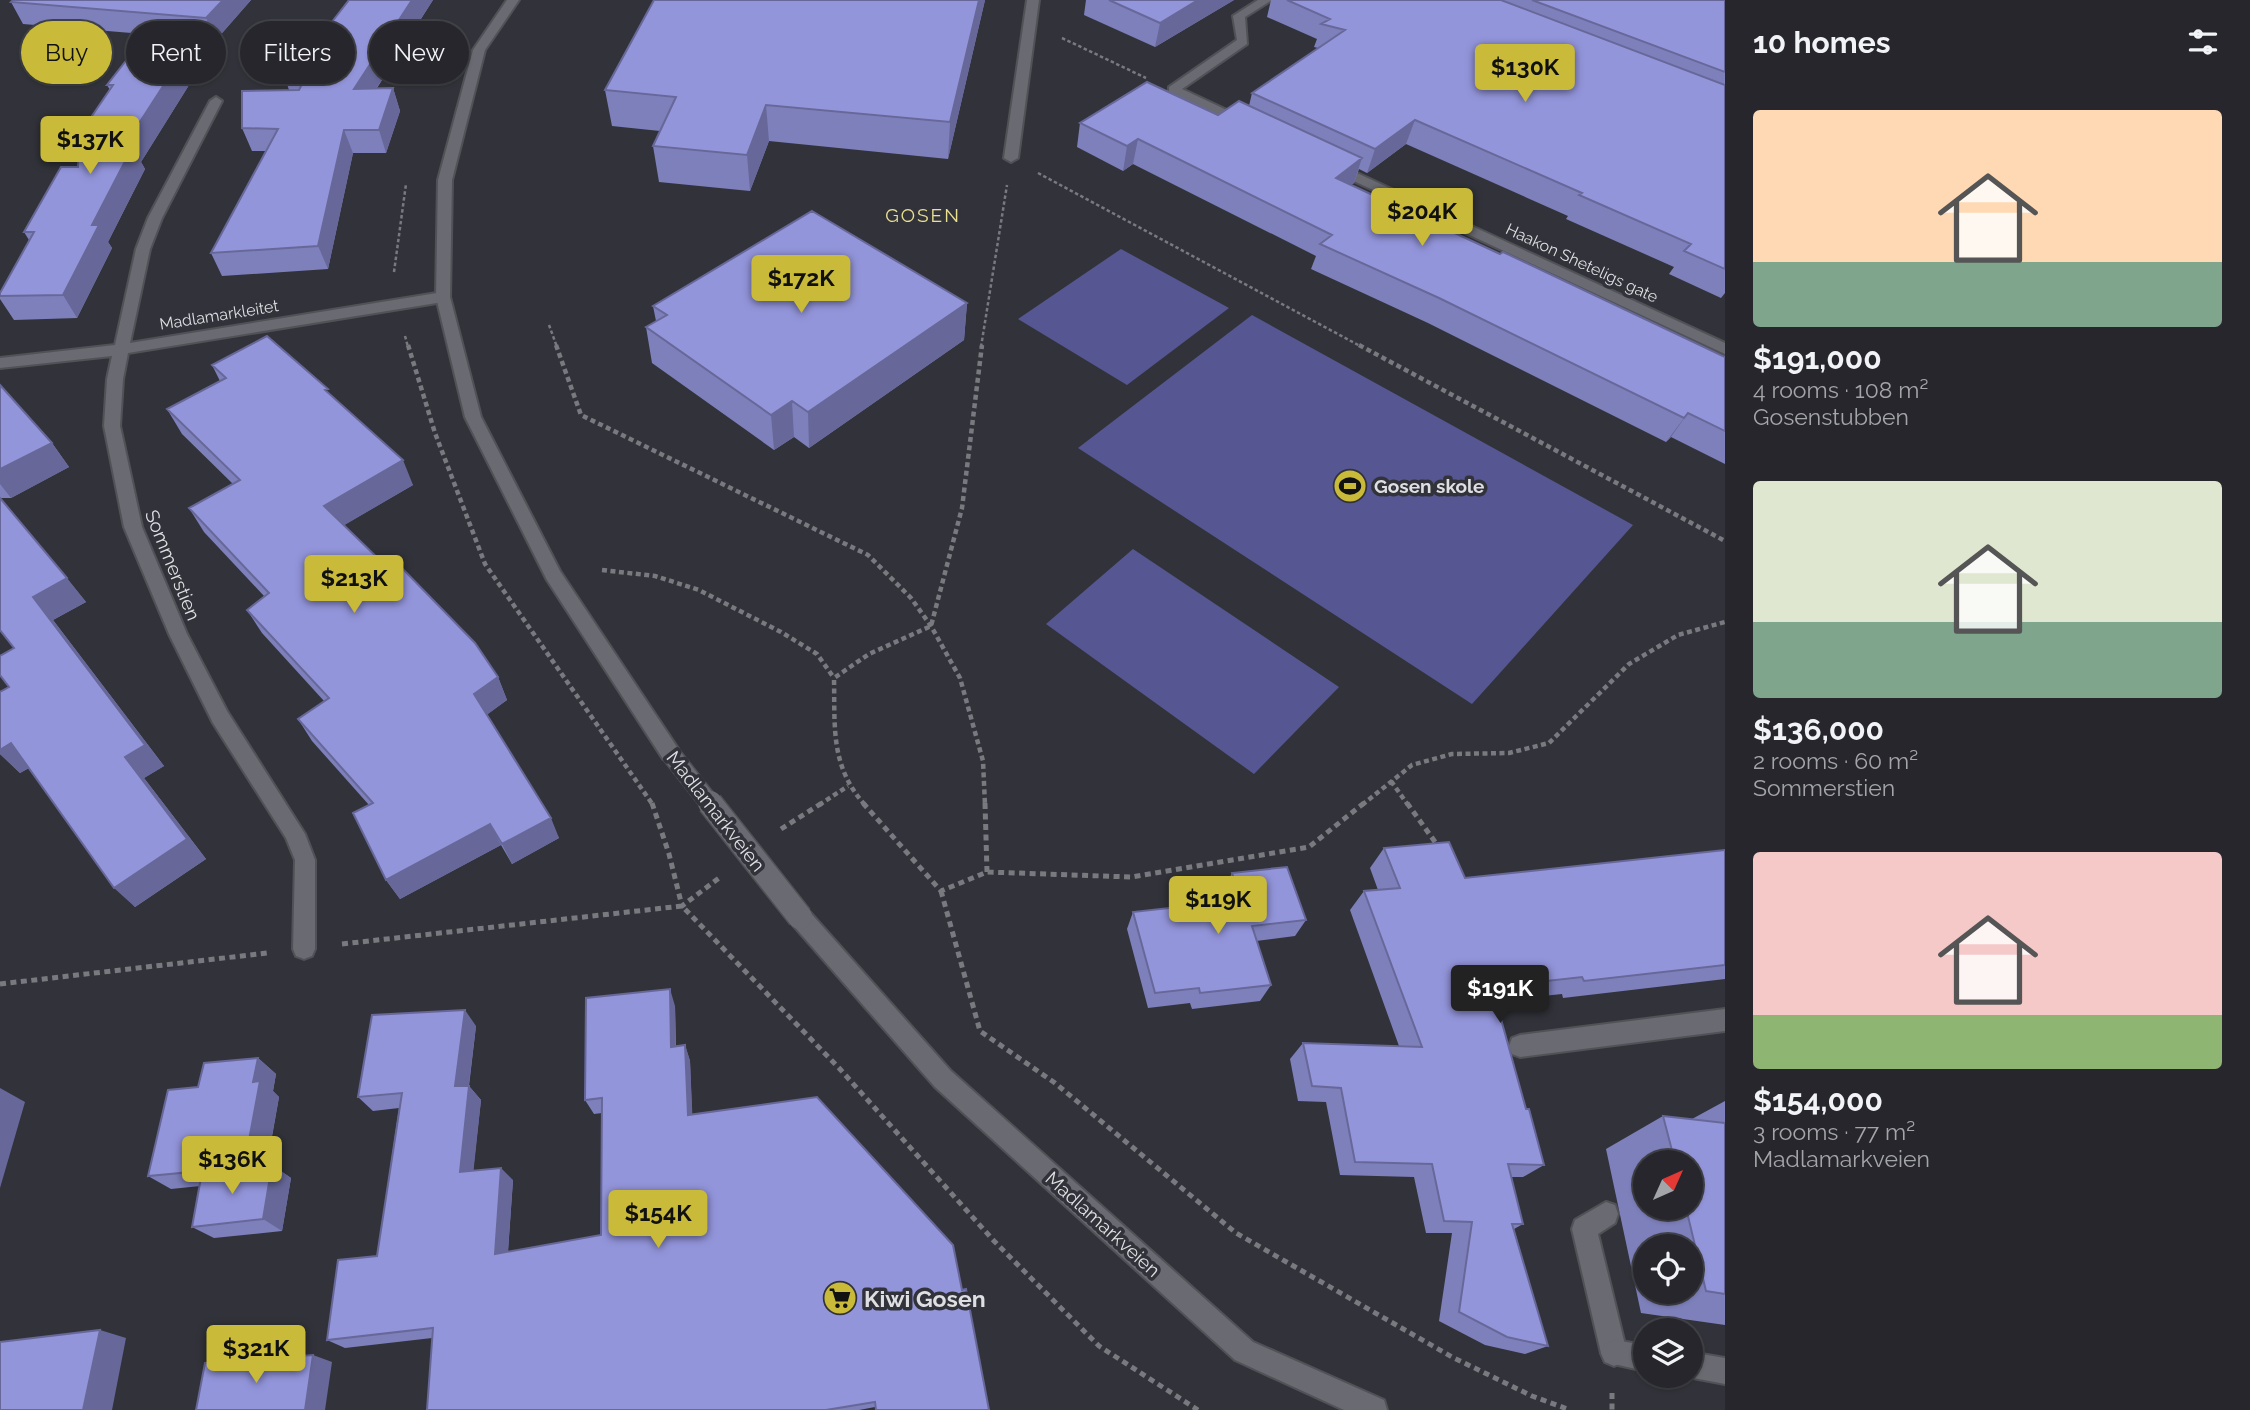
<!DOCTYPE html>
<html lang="en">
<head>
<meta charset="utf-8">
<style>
  :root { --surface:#26262c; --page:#2e2e34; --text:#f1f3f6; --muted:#a4a5a9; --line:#424348; --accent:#caba3a }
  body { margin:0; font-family:Raleway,sans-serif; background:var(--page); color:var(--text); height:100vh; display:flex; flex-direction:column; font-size:26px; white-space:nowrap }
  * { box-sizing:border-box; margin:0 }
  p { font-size:23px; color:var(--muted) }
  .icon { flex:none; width:38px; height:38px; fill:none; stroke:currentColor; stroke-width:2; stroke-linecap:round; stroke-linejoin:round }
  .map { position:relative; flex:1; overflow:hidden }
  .panel { display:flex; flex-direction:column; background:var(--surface); width:525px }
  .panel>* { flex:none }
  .hud { position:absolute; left:21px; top:21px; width:665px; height:63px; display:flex; gap:14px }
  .needle { width:46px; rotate:45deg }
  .buttons { position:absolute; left:1633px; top:1150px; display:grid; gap:14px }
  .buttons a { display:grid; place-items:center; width:70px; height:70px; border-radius:50%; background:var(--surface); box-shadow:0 2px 5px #0004,0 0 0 2px var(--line); font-size:35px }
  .price { position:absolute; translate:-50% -60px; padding:0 16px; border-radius:7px; background:var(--accent); color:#111; font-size:23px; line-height:46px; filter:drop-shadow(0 2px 4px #0008) }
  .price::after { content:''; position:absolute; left:50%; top:42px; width:21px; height:16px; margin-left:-10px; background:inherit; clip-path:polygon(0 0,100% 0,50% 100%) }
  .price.current { background:#222; color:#fff }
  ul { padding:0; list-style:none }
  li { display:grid; align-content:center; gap:14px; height:371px; padding:0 28px }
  li span { display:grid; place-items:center; height:217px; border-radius:7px; color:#555 }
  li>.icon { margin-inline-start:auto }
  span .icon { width:126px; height:126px; fill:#fffc; stroke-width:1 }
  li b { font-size:30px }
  h2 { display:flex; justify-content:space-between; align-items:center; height:84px; padding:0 28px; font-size:30px }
  .tag { padding:0 24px; border-radius:32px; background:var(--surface); box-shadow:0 2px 5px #0004,0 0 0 2px var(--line); font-size:24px; line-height:63px }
  .tag.current { background:var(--accent); color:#111 }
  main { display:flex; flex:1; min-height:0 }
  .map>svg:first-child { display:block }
  .green { fill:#565693 }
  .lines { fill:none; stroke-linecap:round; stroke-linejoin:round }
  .service-casing { stroke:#515257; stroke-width:4 }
  .minor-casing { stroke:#515257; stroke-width:4 }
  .secondary-casing { stroke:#515257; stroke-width:4 }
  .path-far2 { stroke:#797a80; stroke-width:2.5; stroke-dasharray:3.5 2.5; stroke-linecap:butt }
  .path-far1 { stroke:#797a80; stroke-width:4.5; stroke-dasharray:5 3.5; stroke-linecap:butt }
  .path { stroke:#797a80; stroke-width:5; stroke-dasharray:6 4.5; stroke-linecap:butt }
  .service { fill:#696a72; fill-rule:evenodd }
  .minor { fill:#696a72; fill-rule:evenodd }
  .secondary { fill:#696a72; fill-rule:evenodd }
  .secondary-bridge-far1-casing { stroke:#515257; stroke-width:21; stroke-linecap:butt }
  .secondary-bridge-casing { stroke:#515257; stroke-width:27; stroke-linecap:butt }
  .secondary-bridge-far1 { stroke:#696a72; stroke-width:18 }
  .secondary-bridge { stroke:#696a72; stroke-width:24 }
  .wall { fill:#7e80bc; fill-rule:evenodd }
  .shaded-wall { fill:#676899 }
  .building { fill:#9395db; stroke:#676899; stroke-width:2 }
  .labels { text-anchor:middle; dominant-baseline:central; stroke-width:7; stroke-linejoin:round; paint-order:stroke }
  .far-street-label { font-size:16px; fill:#dedfe3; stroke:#32333a }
  .far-quarter-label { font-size:19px; letter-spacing:2px; fill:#eae091; stroke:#32333a }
  .poi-label { font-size:19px; font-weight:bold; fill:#dedfe3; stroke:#32333a; text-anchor:start }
  .street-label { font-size:19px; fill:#dedfe3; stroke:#32333a }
  .near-poi-label { font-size:23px; font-weight:bold; fill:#dedfe3; stroke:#32333a; text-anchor:start }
</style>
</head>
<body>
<main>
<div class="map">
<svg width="1725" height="1410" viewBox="0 0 1725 1410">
  <rect width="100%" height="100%" fill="#32333a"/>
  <path class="green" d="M1121,249L1229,308L1127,385L1018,319Z
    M1252,315L1633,525L1472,704L1078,448Z
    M1133,549L1339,687L1254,774L1046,624Z"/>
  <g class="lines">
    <defs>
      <path id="service" d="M1027,0H1039L1018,158L1011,162L1004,158Z
        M1606,1202L1615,1205L1618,1214L1615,1223L1598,1234L1627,1353L1623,1362L1614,1366L1605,1362L1601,1353L1572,1229L1575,1220Z"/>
      <path id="minor" d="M1258,0H1272L1245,17L1247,44L1182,89L1248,120V126H1238L1169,93V87L1237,40L1233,16Z
        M216,97L222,101L162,218L150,249L130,343L443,292L450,297L443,302L128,353L123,379L120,426L142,527L187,634L227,711L305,834L315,860V949L312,956L304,959L296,956L293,949L295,860L286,838L213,723L169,634L124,527L104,426L107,379L112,356L0,368V358L115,345L136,249L148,218L210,101Z
        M1333,162L1725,343V354L1328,169L1326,166Z
        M1725,1009V1031L1520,1057L1512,1054L1509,1046L1512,1038L1520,1035Z
        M1614,1340L1645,1345V1371L1605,1362L1601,1353L1605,1344Z
        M1690,1352L1725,1358V1384L1683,1376H1690Z"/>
      <path id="secondary" d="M507,0H519L485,50L452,180L450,297L481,417L560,571L677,747L680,753L677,759L670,761L663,759L547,580L465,417L436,297L438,180L473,50Z
        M800,907L808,910L951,1071L1253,1342L1384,1400L1387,1410H1344L1235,1360L935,1087L792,924L789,917L792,910Z"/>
    </defs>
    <use href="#service" class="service-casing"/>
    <use href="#minor" class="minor-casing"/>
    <use href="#secondary" class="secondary-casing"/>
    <path class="path-far2" d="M1062,38L1146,78
      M1038,173L1362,347
      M394,272L406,184
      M549,325L557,347
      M405,336L408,347
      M981,347L1007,185"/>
    <path class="path-far1" d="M408,345L435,433L485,564L653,805
      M556,345L581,415L868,555L911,598L931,626L960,678L983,761L985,805
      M1359,345L1725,541
      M602,570L655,576L699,590L781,632L817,654L834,678
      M1391,781L1408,805
      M819,805L848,786
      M865,805C830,766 835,727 834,678L869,654L931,626L962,508L982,345
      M1362,805L1412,765L1452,754L1509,753L1549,743L1629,664L1678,635L1725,622"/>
    <path class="path" d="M652,803L669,854L682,906L719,878
      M863,803L941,891L987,872L1131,877L1309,847L1364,803
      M985,803L987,872
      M1407,803L1438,846
      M781,829L822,803
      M941,891L980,1031L1055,1083L1236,1233L1452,1357L1532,1396L1570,1410
      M342,944L682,906L839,1068L994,1241L1099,1346L1198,1410
      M0,984L267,953
      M1612,1393V1410"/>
    <use href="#service" class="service"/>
    <use href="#minor" class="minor"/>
    <use href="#secondary" class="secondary"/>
    <defs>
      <path id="secondary-bridge-far1" d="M670,753L711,805"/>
      <path id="secondary-bridge" d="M710,803L800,917"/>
    </defs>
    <use href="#secondary-bridge-far1" class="secondary-bridge-far1-casing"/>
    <use href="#secondary-bridge" class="secondary-bridge-casing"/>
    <use href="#secondary-bridge-far1" class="secondary-bridge-far1"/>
    <use href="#secondary-bridge" class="secondary-bridge"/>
  </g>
  <path class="wall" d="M13,0H251L216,40L23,24L11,2Z
    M349,0H433L377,88H393L400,111L386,153H353L328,269L222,276L211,253L266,151H252L242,128L289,90L286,81Z
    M985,0L948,159L769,141L750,191L659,182L653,146L660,131L612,126L605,90Z
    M1086,0H1234L1155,47L1084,15Z
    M1271,0H1725V293L1721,298L1669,274L1674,267L1566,219L1568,216L1406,144L1367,173L1359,169L1354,183L1351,185L1725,357V464L1671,437L1666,442L1428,323L1311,269L1316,256L1133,164L1123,171L1077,147L1080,123L1218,115L1249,106L1252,93L1318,48L1314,47L1317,39L1267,17Z
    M199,69L141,162L145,169L108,242L112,248L77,318L14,320L0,299V293L29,240L24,232L78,167L110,90L107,85Z
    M967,303L964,340L809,448L794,437L774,450L652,363L646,327L656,321L653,306Z
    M212,365L332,396L413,485L344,525L498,677L507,700L486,715L559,838L512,864L501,845L400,899L386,880L369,805L312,741L298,719L324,701L262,633L247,610L264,596L204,532L189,508L233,484L182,434L167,409L220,381Z
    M0,385L52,443L69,467L11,498H0L86,602L53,620L164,766L144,778L206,859L135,907L29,768L20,773L0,754V692L9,687L14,648L0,630Z
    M1384,848L1465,878L1725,850V979L1563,998L1562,994L1496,1001L1526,1109L1544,1165L1523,1177H1511L1523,1224L1514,1229L1548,1346L1525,1354L1485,1345L1439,1321L1452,1233H1426L1414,1177L1340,1175L1326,1102L1298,1101L1290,1059L1303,1043L1399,1046L1350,910L1364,891L1378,890L1370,868Z
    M1232,873L1306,920L1295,936L1256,941L1271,985L1260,1001L1192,1009L1190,1003L1148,1008L1127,929L1133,912L1226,902L1223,890Z
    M675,1006L676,1046L685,1045L690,1061L692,1115L962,1290L989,1410H875V1407L859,1410H427L432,1338L345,1348L327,1340L377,1256L399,1108L373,1111L358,1097L476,1026L469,1086L481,1100L473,1171L513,1180L508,1252L601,1235L602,1113L594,1114L585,1100Z
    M258,1058L276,1074L273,1091L279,1097L267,1165H272L291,1178L282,1231L214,1238L192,1227L200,1186L171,1189L148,1176L198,1087Z
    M1725,1101V1325L1641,1313L1606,1149L1663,1116L1692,1119ZM1645,1162H1690V1208H1645ZM1645,1246H1690V1292H1645Z"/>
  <path class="shaded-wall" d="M223,0H251L216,40L206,18Z
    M412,0H433L361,112L354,89Z
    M979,0H985L948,159L950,122Z
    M1198,0H1234L1155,47L1160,23Z
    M189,46L199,69L141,162L145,169L108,242L112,248L77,318L63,295L125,145Z
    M393,88L400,111L386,153L379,130Z
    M766,105L769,141L750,191L747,155Z
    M1415,120L1406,144L1367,173L1375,149Z
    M344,130L353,153L328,269L318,246Z
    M1138,139L1133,164L1123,171L1127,146Z
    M1362,158L1354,183L1327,202L1336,178Z
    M967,303L964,340L809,448L808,412Z
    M792,401L794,437L774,450L771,415Z
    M1688,413L1671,437L1666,442L1684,418Z
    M52,443L69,467L11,498L0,484V469Z
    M403,460L413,485L336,530L324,506Z
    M67,578L86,602L53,620L164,766L144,778L206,859L135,907L114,888L125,757L33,597Z
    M498,677L507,700L484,717L474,694Z
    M11,743L34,765L20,773L0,754V750Z
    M551,818L559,838L512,864L502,844Z
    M490,824L501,845L400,899L386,880Z
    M670,989L675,1006L676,1062L671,1047Z
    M465,1010L476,1026L467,1100L455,1086Z
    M685,1045L690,1061L693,1129L688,1115Z
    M258,1058L276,1074L273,1091L279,1097L264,1180L244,1167L253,1082Z
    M469,1086L481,1100L472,1185L460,1172Z
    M0,1088L25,1102L0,1188Z
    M272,1165L291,1178L282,1231L263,1219Z
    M501,1168L513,1180L507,1264L495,1254Z
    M100,1330L126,1338L112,1410H83Z
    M313,1355L332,1362L325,1410H305Z"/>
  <path class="building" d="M13,0H223L206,18L11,2Z
    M349,0H412L354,89L393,88L379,130H344L318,246L211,253L278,129L242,128V91L299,90L303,82L286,81Z
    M654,0H979L950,122L766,105L747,155L653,146L676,97L605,90Z
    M1109,0H1198L1160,23Z
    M1287,0H1501L1725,85V269L1684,251L1691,244L1579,195L1582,193L1415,120L1375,149L1252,93L1345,30L1321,24L1330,19Z
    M1532,0H1725V72Z
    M139,44L189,46L125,145L133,146L92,225H99L63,295L0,296V293L34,232H24L61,167H78L79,135L113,85H107Z
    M1147,82L1218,115L1239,101L1362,158L1336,178L1500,254L1503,252L1725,357V431L1688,413L1684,418L1439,298L1320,244L1332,235L1138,139L1127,146L1080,123Z
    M812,211L967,303L808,412L792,401L771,415L646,327L667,315L653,306Z
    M267,336L328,389L325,390L403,460L324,506L389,569L397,563L475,643L498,677L474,694L551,818L502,844L490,824L386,880L353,813L373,803L298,719L329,698L247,610L269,593L189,508L240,480L167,409L226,378L212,365Z
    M0,385L52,443L0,469Z
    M0,498L67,578L33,597L145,745L125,757L187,839L114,888L11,743L0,750V692L9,687L0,675V656L14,648L0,630Z
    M1449,842L1465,878L1725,850V965L1584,981L1582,977L1492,987L1526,1109H1529L1544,1165L1508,1164L1523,1224H1512L1548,1346L1507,1337L1459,1312L1472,1222L1444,1221L1432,1164L1355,1162L1341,1088L1312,1086L1303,1043L1422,1047L1364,891L1400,888L1384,848Z
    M1287,867L1306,920L1252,926L1271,985L1200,993L1199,988L1155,993L1133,912L1241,900L1232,873Z
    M670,989L671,1047L685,1045L688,1115L817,1097L953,1245L962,1290L966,1289L989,1410H876L875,1402L826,1410H427L433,1328L327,1340L338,1260L377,1256L402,1093L358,1097L372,1015L465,1010L455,1086H469L460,1172L501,1168L495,1254L601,1235L602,1098L585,1100L586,998Z
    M258,1058L253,1082L260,1081L244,1167L148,1176L168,1090L198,1087L204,1063Z
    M1663,1116L1725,1123V1294L1706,1291L1686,1208H1690V1162H1675Z
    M272,1165L263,1219L192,1227L202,1172Z
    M100,1330L83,1410H0V1342Z
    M313,1355L305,1410H196L205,1363Z"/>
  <defs>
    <symbol id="stadium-disc" viewBox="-11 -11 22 22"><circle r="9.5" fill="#caba3a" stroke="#32333a"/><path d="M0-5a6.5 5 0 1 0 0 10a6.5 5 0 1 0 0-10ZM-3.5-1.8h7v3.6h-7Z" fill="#111"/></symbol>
    <symbol id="supermarket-disc" viewBox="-11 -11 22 22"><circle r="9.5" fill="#caba3a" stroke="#32333a"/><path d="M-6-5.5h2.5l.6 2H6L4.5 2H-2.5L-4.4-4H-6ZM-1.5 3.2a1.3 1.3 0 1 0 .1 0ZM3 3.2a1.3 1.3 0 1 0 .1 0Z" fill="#111"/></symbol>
  </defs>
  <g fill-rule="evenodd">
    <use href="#stadium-disc" x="1331" y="467" width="38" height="38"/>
    <use href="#supermarket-disc" x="821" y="1279" width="38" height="38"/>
  </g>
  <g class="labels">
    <g class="far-street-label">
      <text transform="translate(1582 263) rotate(25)">Haakon Sheteligs gate</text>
      <text transform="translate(219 315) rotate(-9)">Madlamarkleitet</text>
    </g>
    <g class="far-quarter-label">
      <text x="923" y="215">GOSEN</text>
    </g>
    <g class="poi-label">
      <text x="1374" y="486">Gosen skole</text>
    </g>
    <g class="street-label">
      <text transform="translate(173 565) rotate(68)">Sommerstien</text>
      <text transform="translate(716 811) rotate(52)">Madlamarkveien</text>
      <text transform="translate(1103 1224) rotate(42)">Madlamarkveien</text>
    </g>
    <g class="near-poi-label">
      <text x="864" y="1298">Kiwi Gosen</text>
    </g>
  </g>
</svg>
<div class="buttons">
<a><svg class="needle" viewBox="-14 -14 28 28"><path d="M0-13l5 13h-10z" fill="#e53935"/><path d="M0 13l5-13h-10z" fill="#a4a5a9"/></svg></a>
<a><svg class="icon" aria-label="locate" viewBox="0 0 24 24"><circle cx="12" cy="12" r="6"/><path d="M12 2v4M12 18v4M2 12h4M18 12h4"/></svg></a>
<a><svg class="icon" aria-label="layers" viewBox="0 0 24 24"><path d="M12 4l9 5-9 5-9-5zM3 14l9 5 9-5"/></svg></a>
</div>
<b class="price" style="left:1525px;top:104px">$130K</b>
<b class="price" style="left:90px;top:176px">$137K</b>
<b class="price" style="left:1422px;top:248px">$204K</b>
<b class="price" style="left:801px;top:315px">$172K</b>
<b class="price" style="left:354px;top:615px">$213K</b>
<b class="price" style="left:1218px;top:936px">$119K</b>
<b class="price current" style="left:1500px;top:1025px">$191K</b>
<b class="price" style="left:232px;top:1196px">$136K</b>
<b class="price" style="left:658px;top:1250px">$154K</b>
<b class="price" style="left:256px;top:1385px">$321K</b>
<div class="hud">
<a class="tag current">Buy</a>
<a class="tag">Rent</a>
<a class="tag">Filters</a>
<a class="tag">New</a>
</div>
</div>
<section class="panel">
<h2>10 homes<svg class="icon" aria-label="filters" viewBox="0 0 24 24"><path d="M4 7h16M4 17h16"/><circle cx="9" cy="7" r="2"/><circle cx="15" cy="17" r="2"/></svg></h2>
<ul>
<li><span style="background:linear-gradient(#ffd9b3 70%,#7fa58c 0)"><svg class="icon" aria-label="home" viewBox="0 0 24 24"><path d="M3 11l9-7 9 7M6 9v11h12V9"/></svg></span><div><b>$191,000</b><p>4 rooms · 108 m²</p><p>Gosenstubben</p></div></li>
<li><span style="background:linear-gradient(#dfe7d0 65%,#7fa58c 0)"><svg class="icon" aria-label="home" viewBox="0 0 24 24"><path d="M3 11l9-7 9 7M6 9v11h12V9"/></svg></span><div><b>$136,000</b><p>2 rooms · 60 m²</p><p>Sommerstien</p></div></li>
<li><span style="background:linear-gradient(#f6c9c9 75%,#8fb573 0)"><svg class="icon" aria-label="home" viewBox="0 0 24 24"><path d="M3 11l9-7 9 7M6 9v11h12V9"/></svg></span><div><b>$154,000</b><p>3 rooms · 77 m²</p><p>Madlamarkveien</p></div></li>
</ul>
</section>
</main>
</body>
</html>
